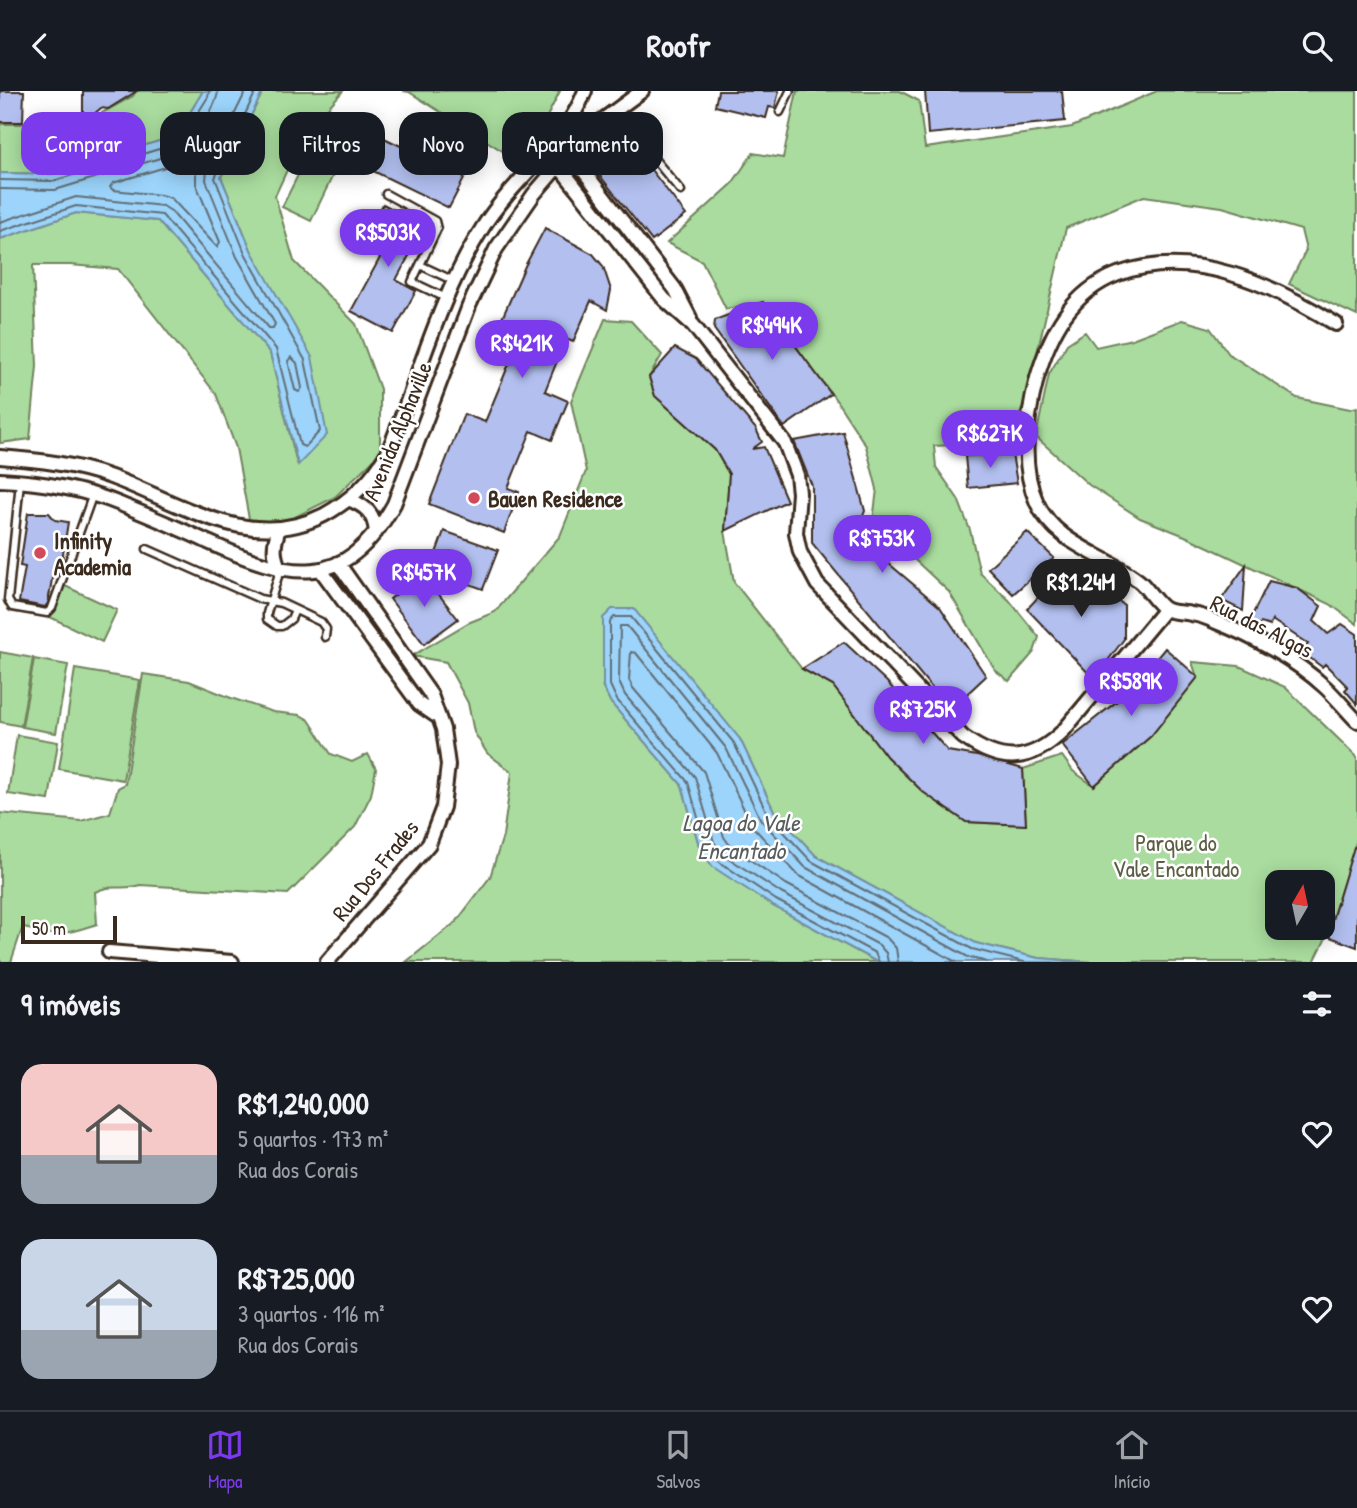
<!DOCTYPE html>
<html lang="pt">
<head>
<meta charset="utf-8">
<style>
  :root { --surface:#171b24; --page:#20242c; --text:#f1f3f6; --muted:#9ea1a6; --line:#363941; --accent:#7c3aed }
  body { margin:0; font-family:"Patrick Hand",sans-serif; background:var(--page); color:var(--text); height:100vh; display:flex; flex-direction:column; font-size:26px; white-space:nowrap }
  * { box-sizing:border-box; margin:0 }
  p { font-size:23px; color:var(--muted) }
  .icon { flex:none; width:38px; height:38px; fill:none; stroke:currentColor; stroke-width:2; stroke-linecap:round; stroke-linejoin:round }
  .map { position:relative; height:871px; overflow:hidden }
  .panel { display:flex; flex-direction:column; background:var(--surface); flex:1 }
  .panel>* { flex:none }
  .top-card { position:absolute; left:21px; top:21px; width:700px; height:63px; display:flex; gap:14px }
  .needle { width:46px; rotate:9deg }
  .tools { position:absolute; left:1265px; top:779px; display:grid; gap:14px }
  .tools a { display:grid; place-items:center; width:70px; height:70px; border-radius:14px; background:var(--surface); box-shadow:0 4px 18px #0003; font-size:35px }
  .scale { position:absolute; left:21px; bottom:18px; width:96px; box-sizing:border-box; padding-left:7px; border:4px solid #3b2a1e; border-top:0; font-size:19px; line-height:24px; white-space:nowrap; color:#3b2a1e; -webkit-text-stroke:5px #fff; paint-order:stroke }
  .price { position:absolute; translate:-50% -60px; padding:0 16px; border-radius:24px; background:var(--accent); color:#fff; font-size:23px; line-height:46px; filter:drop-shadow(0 2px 4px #0008) }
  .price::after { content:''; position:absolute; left:50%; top:42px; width:21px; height:16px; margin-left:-10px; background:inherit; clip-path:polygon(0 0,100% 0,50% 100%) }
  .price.current { background:#222; color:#fff }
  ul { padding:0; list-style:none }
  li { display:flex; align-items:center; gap:21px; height:175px; padding:0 21px }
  li span { display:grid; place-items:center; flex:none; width:196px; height:140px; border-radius:21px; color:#555 }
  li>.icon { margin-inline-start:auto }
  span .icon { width:84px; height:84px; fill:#fffc; stroke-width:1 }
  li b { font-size:30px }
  h2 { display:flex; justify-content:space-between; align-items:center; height:84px; padding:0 21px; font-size:30px }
  .tag { padding:0 24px; border-radius:21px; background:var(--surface); box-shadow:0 4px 18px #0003; font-size:24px; line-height:63px }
  .tag.current { background:var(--accent); color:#fff }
  header { display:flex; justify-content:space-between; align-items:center; height:91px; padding:0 21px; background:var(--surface); font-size:32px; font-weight:700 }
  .tab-bar { display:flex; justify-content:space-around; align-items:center; height:98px; border-top:2px solid var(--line); background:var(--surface); font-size:19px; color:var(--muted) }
  .tab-bar a { display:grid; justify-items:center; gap:4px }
  .tab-bar .current { color:var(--accent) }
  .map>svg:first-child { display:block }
  .green { fill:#a9dc9e; stroke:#72835e; stroke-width:2; fill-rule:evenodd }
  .water { fill:#9cd4fb; stroke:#7590a3; stroke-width:2 }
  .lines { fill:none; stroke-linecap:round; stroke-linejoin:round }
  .shore { stroke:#626e76; stroke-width:2 }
  .building { fill:#b2bfef; stroke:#3b2a1e; stroke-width:2 }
  .service-casing { stroke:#3b2a1e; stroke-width:11 }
  .minor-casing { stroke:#3b2a1e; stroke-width:18 }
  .service { stroke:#fff; stroke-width:6 }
  .minor { stroke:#fff; stroke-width:12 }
  .poi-dot { fill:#d1495b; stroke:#fff; stroke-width:2.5 }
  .labels { text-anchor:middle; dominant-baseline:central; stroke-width:5; stroke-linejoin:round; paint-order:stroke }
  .street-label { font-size:23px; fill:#3b2a1e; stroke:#fff }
  .poi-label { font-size:23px; font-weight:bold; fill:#3b2a1e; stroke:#fff; text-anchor:start }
  .park-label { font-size:23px; fill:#5c5f44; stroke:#fff }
  .water-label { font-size:24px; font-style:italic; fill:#585d60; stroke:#fff }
</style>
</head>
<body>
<header><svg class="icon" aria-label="back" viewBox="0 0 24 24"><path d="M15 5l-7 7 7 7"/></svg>Roofr<svg class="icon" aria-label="search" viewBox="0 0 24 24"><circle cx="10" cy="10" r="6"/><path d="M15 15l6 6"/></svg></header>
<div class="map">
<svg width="1357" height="871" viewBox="0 0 1357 871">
  <rect width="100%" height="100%" fill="#fff"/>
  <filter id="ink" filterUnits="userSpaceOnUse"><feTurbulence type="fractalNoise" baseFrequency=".0143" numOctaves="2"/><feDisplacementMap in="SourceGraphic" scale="14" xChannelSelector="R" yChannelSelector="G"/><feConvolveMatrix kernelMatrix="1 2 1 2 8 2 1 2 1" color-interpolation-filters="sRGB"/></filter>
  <g filter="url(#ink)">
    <path class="green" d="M136,0H203L176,45L51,83L0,82V33H82L133,5Z
      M263,0H343L303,44L275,105L294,170L356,233L380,298V362L335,406L281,433L249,428L236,357L216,303L118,178L70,174H33L37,275L30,348L0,352V148L76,122L158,130L270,262L297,373L251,159L221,86Z
      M403,0H560L523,73L409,1Z
      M797,0H900L919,10L925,57L1072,36L1157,0H1357V225L1289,193L1306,159L1301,139L1222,116L1144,105L1066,137L1028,301L1010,351L934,355L936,376L958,408L970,439L980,482L1009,509L1039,546L1034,561L1009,590L995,579L949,501L900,455H883L871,446L877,398L866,355L836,309L763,211L726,218L702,170L667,152L731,94L753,62L783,67Z
      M308,64L336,78L311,130L282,116Z
      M605,228L631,230L662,264L649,286L655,305L715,359L729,383L725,440L734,491L802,578L833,595L887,666L923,701L966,731L1026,734L1023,678L1062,665L1073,680L1094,695L1151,645L1197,586L1192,571L1239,575L1285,596L1357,666V748L1327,845L1314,871H1092L1038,867L975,852L816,765L774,720L740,648L603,596L611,612L682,694L700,758L713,775L773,815L877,871H406L456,831L490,786L503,745L512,681L487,662L474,641L468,612L446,571L412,565L468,532L495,521L560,445L586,380L571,310ZM1278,791H1323V836H1278Z
      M1182,229L1210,237L1229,263L1297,307L1350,318L1357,316V533L1330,513L1185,445L1140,427L1089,394L1036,346L1049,283L1067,253L1085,241L1096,256L1132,248Z
      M65,495L117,519L102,551L50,526Z
      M0,561L33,567L21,635L0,631Z
      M34,568L68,574L56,642L22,636Z
      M75,578L140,589L123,689L59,678Z
      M143,583L189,590L231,607L273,621L300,624L309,629L331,663L352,671L368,663L376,678L371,704L355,736L288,803L140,794C122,800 114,792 95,801L97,833C72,841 46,850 23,835L11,871H0V722L81,730L110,722L118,697L125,693Z
      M17,644L58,651L49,709L8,703Z"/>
    <path class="water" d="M203,0H263L221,86L251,159L312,266L327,344L298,374L270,262L158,130L76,122L0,148V82L51,83L176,45Z
      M612,518H634L740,648L774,720L816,765L976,852L1038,867L1092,871H877L773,815L713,776L700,758L682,694L611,612L603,596V527Z"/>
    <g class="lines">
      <path class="shore" d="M197,62L202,65L196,80V93L220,151L217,156L171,107L161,104L113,99L110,96L113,92L185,70Z
        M0,89L53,90L179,52L208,6L209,0
        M0,98L55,99L183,60C194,52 217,14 218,0
        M0,131L76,106L163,115L171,120L269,237H273L275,233L237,166L206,89L207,79L246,0
        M0,140L76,115L162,124L276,258L300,354L305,356L320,340L305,269L245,162L215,87L256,0
        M291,266L297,272L302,297L299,301L295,299L288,270Z
        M879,871L875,862L776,809L718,770L706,755L688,691L617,609L610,594V531L614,526H631L734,652L768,724L811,770L972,858L1024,871
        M888,871L886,862L879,854L781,802L724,764L714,751L695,686L625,604L619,591L620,535H627L726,657L761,729L805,776L968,866L987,871
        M898,871L896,857L887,847L786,793L731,756L724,746L704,681L633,597L629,589L631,561L636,562L717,662L752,735L798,784L956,871"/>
    </g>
    <path class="building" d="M0,0H24L23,31H0Z
      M83,0H137L108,18L101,17L94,23L83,22Z
      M718,0H779L775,17L769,16L766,27L715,15Z
      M925,0H1062L1065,30L928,43Z
      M380,45L465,86L449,117L365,76Z
      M628,49L686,124L652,150L593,76Z
      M383,113L425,135L396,189L416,200L393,242L351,220L381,165L361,155Z
      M545,137L593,163L603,175L611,199L607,219L591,210L573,251L566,248L545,300L568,310L552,349L531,340L508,397L519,401L504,442L429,413L464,323L485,331L509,273L486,264L525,175Z
      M763,211L831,303L784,336L714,238L715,229Z
      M675,257L696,268L756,338L762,351L752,358L764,356L787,410L725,440L729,383L715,359L655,305L649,286Z
      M843,341L865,420L852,451L863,468L881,466L940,516L986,585L950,619L812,452V395L794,350Z
      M1012,363L1017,392L968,397L965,365Z
      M28,422H49L55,429L68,431L61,476L58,483L53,482L48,512L45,516L19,511L25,476L20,475Z
      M444,440L498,459L483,498L430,479Z
      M1027,441L1054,467L1013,503L988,477Z
      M1070,472V475L1124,514V548L1094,588L1027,518Z
      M1246,474L1243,520L1221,509Z
      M423,483L458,528L424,553L390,508Z
      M1269,490L1297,497L1321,515L1314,530L1328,543L1342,533L1357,543V613L1345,599L1348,596L1325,573L1322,576L1302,561L1308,553L1272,529L1270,535L1261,532L1256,536L1249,531Z
      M844,551L887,591L948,660L977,665L1023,678L1026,734L966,731L923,701L887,666L833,595L802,578Z
      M1165,557L1198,586L1151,645L1094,695L1062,654L1131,599Z
      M1354,756L1357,757V856L1327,845Z"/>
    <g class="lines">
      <defs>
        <path id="service" d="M615,21L681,100
          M780,21L790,0
          M386,103L435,130L437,138L412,191L446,207
          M420,174L454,190
          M20,391L8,509L12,516L47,522L52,517L93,403
          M147,458L260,508L281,512L321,531L326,538L325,546
          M280,479L267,522V528L277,535H282L291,528L295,519"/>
        <path id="minor" d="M569,61L675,198L690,227
          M558,74L664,208L693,234L785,352L797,384L799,402L796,442L800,461L817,493L963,646C1001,673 1030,673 1064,639L1165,518
          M1336,233C1272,193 1193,156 1118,183C1071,201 1050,242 1037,287C1027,325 1020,375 1037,412C1057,455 1106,463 1140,491C1148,498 1157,514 1165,518C1171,522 1184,521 1191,523C1200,524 1208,527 1216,531C1252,545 1296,569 1325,596C1336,606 1346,619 1357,630
          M0,366C38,369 75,373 111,386C179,411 250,462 324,424C352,409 372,389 388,361C419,285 439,206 483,136C513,88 565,53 585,0
          M0,389C42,391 81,397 120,413C149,425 179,437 208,451C288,487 344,503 394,413L469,215L496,158L534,103L589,39L642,0
          M348,408C366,415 374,422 376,441
          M279,438C273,454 273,464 280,479
          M320,478L419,613L438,626
          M109,861L232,871
          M327,871L429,753L443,716L448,674L443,638L431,604L338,472"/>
      </defs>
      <use href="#service" class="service-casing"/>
      <use href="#minor" class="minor-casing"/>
      <use href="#service" class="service"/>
      <use href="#minor" class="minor"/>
    </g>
  </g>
  <g class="poi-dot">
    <circle cx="474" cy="407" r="7"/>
    <circle cx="40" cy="462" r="7"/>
  </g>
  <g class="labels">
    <g class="street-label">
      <text transform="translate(397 340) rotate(-68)">Avenida Alphaville</text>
      <text transform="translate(1262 535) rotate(27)">Rua das Algas</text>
      <text transform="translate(375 779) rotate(-51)">Rua Dos Frades</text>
    </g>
    <g class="poi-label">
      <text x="488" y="407">Bauen Residence</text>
      <text x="54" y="449">Infinity<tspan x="54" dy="26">Academia</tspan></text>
    </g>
    <g class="park-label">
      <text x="1176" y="751">Parque do<tspan x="1176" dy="26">Vale Encantado</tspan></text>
    </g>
    <g class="water-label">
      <text x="741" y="731">Lagoa do Vale<tspan x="741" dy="28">Encantado</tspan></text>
    </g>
  </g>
</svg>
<div class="tools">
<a><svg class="needle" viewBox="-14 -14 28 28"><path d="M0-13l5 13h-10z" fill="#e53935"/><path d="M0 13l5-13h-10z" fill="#9ea1a6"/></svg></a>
</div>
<div class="scale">50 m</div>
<b class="price" style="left:388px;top:178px">R$503K</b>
<b class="price" style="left:772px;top:271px">R$494K</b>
<b class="price" style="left:522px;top:289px">R$421K</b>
<b class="price" style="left:990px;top:379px">R$627K</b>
<b class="price" style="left:882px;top:484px">R$753K</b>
<b class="price" style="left:424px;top:518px">R$457K</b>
<b class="price current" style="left:1081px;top:528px">R$1.24M</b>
<b class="price" style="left:1131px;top:627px">R$589K</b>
<b class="price" style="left:923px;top:655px">R$725K</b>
<div class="top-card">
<a class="tag current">Comprar</a>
<a class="tag">Alugar</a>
<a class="tag">Filtros</a>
<a class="tag">Novo</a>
<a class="tag">Apartamento</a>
</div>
</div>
<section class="panel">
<h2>9 imóveis<svg class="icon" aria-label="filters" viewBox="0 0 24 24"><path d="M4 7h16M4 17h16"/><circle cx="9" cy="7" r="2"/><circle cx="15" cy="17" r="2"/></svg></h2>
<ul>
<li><span style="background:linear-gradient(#f6c9c9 65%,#9aa5b1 0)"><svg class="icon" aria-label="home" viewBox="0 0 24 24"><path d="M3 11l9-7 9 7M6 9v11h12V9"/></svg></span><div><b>R$1,240,000</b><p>5 quartos · 173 m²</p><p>Rua dos Corais</p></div><svg class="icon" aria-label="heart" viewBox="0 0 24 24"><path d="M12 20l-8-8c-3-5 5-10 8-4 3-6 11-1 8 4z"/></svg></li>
<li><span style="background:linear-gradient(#c9d6e8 65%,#9aa5b1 0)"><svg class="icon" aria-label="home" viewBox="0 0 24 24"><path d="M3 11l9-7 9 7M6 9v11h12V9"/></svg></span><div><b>R$725,000</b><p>3 quartos · 116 m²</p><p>Rua dos Corais</p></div><svg class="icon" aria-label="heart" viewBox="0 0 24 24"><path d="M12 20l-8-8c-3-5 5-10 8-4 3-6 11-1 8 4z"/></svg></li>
</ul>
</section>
<nav class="tab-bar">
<a class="current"><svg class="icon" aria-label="map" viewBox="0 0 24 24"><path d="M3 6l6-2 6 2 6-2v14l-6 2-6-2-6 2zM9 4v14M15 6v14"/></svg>Mapa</a>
<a><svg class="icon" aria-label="saved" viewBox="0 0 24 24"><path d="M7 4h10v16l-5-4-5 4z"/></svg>Salvos</a>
<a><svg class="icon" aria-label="home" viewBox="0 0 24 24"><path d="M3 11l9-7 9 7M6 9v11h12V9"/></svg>Início</a>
</nav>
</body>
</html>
